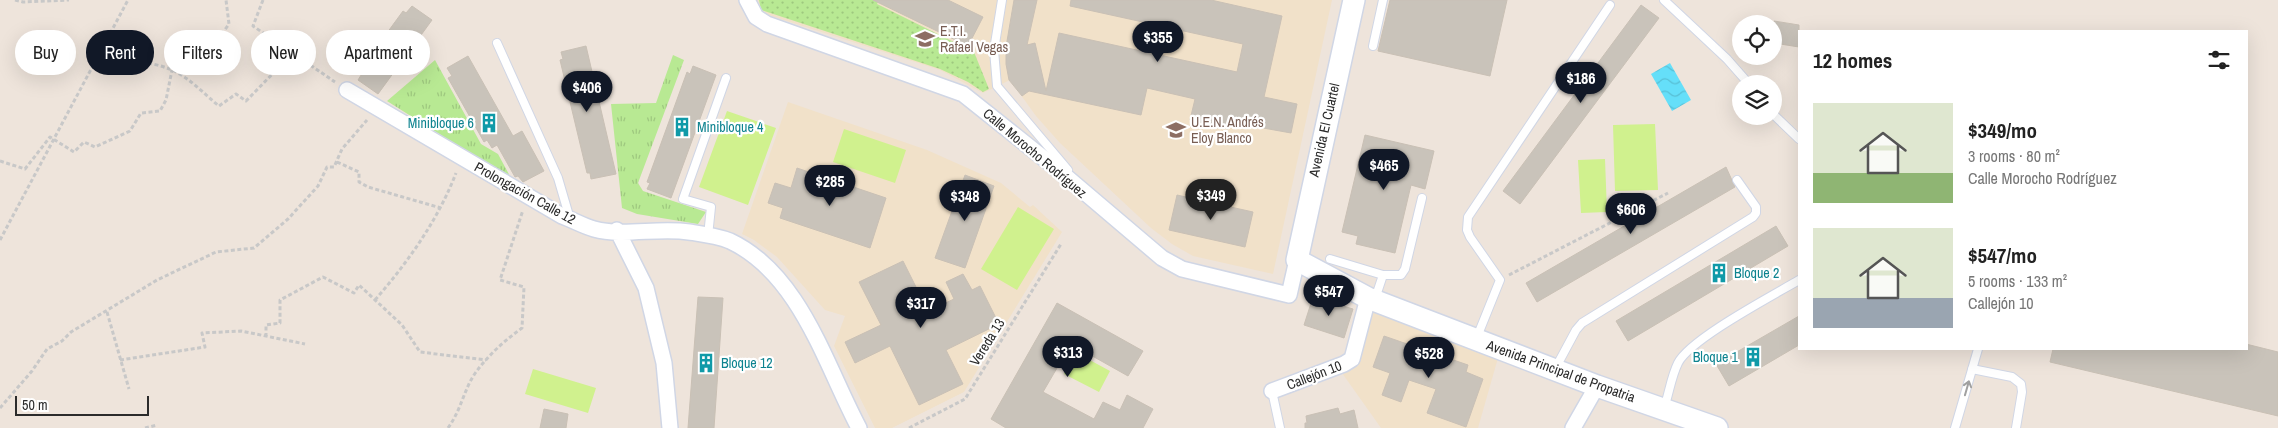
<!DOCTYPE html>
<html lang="en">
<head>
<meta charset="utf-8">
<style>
  :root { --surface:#fff; --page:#f2f2f2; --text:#222; --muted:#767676; --accent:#111827 }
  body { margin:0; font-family:"Archivo Narrow",sans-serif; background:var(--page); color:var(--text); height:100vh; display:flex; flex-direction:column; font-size:19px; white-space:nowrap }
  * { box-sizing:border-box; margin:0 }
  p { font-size:16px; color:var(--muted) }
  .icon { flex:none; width:28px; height:28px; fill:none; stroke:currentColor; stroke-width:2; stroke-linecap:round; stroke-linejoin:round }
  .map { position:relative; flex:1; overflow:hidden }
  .sheet { position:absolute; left:1798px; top:30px; width:450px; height:320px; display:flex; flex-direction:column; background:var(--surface); border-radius:0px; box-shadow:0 5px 20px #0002 }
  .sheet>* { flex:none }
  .hud { position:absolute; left:15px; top:30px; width:475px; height:45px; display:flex; gap:10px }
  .buttons { position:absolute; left:1732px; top:15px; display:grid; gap:10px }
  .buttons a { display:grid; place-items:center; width:50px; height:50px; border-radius:50%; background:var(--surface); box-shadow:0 5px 20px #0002; font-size:25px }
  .scale { position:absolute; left:15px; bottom:12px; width:134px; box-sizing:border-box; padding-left:5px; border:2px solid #2b2b2b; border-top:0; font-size:14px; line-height:18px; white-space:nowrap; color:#2b2b2b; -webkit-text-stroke:4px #fff; paint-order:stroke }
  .price { position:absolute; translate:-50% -42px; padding:0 11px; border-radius:18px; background:var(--accent); color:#fff; font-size:16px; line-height:32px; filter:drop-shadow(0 1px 2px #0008) }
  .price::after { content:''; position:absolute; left:50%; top:30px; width:15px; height:11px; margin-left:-8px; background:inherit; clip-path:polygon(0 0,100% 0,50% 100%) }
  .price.on { background:#222; color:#fff }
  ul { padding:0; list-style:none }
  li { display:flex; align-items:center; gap:15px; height:125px; padding:0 15px }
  li span { display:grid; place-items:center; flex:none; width:140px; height:100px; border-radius:0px; color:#555 }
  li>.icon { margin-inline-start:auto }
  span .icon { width:60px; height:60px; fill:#fffc; stroke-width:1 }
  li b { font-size:21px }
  h2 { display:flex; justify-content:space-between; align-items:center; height:60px; padding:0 15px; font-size:21px }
  .chip { padding:0 18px; border-radius:22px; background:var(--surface); box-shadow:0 5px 20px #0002; font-size:18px; line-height:45px }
  .chip.on { background:var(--accent); color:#fff }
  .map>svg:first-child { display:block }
  .education { fill:#f1e1c9 }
  .grass { fill:url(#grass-dots) }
  .park { fill:url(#park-tufts) }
  .pitch { fill:#d0f18e }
  .water { fill:url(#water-waves) }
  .building { fill:#c9c3ba; stroke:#c9c0b5 }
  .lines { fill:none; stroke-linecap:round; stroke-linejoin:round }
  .service-casing { stroke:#d0d6e5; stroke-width:10 }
  .minor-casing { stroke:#d0d6e5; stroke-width:18 }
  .secondary-casing { stroke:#d0d6e5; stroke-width:24 }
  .path { stroke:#c8c8c8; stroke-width:3; stroke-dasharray:4 2.5; stroke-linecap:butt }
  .service { stroke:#fff; stroke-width:8 }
  .minor { stroke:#fff; stroke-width:15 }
  .secondary { stroke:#fff; stroke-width:21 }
  .oneway { stroke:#a0a0a0 }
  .labels { text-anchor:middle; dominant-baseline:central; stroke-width:4.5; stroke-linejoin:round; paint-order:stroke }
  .education-label { font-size:14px; fill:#785e54; stroke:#fff; text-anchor:start }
  .culture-label { font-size:14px; fill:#0d838f; stroke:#fff; text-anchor:start }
  .street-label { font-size:14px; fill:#2b2b2b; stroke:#fff }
</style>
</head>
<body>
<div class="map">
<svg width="2278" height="428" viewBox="0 0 2278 428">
  <defs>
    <pattern id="grass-dots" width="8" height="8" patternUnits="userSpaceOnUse" patternTransform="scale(1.25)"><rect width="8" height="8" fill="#b8e993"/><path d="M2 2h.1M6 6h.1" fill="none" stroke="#9ec87f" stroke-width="1.8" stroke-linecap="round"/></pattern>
    <pattern id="park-tufts" width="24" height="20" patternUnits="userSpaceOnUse" patternTransform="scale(1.25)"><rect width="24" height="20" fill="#b8e993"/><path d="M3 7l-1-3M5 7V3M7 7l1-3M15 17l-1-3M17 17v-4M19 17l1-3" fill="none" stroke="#9ec87f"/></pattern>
    <pattern id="water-waves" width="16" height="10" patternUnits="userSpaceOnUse" patternTransform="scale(1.25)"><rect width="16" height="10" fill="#65dff9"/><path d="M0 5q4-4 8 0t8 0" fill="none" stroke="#58c0d6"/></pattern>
  </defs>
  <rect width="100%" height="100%" fill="#eee4db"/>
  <path class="education" d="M757,0H1332L1273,274L1193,256L1172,244L1151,228L1060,143L1036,116L1010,80L983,93L940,70L759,12Z
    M788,102L927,150L1001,183L1030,207L1033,205L1062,232L964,392L892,428H875L834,346L845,316L825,310L777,257L754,240L742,234Z
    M1374,309L1498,358L1478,428H1381L1342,373L1359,361Z"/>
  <path class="grass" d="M759,0H879L877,4L974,52L989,89L983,92L968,82L940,69L761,10Z"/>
  <path class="park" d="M673,55L684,60L638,183L643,191L706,212L698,224L637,214L622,208L611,104L656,103Z
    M435,60L481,144L498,154L512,180L387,101Z"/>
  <path class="pitch" d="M727,111L776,128L748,205L699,187Z
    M1655,124L1658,190L1615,191L1613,125Z
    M844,129L906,150L895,183L833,162Z
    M1605,159L1607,212L1581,213L1578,160Z
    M1018,207L1054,229L1017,290L981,269Z
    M1075,352L1110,371L1099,392L1064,374Z
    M533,369L596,388L588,413L525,394Z"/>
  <path class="water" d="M1670,63L1691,100L1672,111L1651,74Z"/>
  <path class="building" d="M873,0H948L983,17L968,46Z
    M1014,0H1037L1027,45L1035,43L1046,91L1059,33L1237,72L1243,44L1070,6L1071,0H1211L1282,16L1264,97L1297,104L1291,133L1230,122L1228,129L1190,120L1195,99L1147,88L1141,115L1029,91L1022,96L1009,80L1006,64V47Z
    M1390,0H1507L1490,76L1378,51Z
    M1641,5L1659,18L1520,204L1503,191Z
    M412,6L432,20L378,94L358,80L363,72L360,70L403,11L406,13Z
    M1774,21L1799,25V47L1774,43Z
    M586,46L616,174L591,179L590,173H587L560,60L563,59L561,52Z
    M468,56L513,136L522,131L544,171L523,182L518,176L515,177L497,145L492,148L487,140L484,142L448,78L452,76L447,68Z
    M693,66L716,75L671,198L647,189L650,183L647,182L687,72L690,74Z
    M1365,135L1434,151L1425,189L1411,185L1395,253L1356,244L1358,236L1342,232Z
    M1726,167L1735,187L1537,302L1526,283Z
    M797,168L886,198L870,248L780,218L783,208L768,203L775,183L791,188Z
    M965,175L994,186L965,268L935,258Z
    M1177,195L1253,212L1245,247L1169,230Z
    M1776,226L1788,246L1628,341L1616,321Z
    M903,261L928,311L954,299L946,282L963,274L972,290L980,286L999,324L946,350L963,384L919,405L890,346L855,363L845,342L881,325L859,282Z
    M698,297L723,298L714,428H688Z
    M1313,297L1353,309L1344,338L1304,325Z
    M1057,303L1143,351L1128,376L1071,344L1043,392L1094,419L1103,402L1120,410L1127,395L1153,409L1143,428H1006L991,419Z
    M1799,316V345L1729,386L1716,364Z
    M1384,336L1468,365L1466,372L1483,379L1466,427L1427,413L1436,389L1409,380L1401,402L1382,395L1390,373L1373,367Z
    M2246,344L2278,352V416L2050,362L2053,349H2246Z
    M1338,408L1340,414L1354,410L1358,428H1305V423H1307L1306,416Z
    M544,409L568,414L566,428H540Z"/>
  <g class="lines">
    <defs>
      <path id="service" d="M1002,0L994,50L997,86L1068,170
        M1664,0L1727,59L1749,84
        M497,43L558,178L570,219
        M1373,46L1383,0
        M1774,115L1799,139
        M708,236L711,207L683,199L726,78
        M1330,259L1383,275H1401L1405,269L1422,198
        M1375,299L1383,275
        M1477,337L1500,280L1470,237L1467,230L1468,217L1610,5
        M1555,369L1576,330L1582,323L1753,217L1756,213V207L1737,180
        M1972,369L2012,377L2021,384L2022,392L2016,428
        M1272,391L1280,428
        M1664,408C1669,394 1671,377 1678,363C1690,339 1772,296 1799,280
        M1955,428L1978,349"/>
      <path id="minor" d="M747,0L756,17L767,24L963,94L1056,168L1162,258L1182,269L1289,295L1297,260
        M347,90L562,216C573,220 583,226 594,229C624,237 658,227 689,232C702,234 718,236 730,241C800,274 825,364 859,428
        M617,230L646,288L664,363L670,428
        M1272,391L1344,364L1352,359L1368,298
        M1573,428L1597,386"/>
      <path id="secondary" d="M1354,0L1297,260L1368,298L1597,386L1717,428"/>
    </defs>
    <use href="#service" class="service-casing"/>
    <use href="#minor" class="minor-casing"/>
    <use href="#secondary" class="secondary-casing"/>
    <path class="path" d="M15,0L23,2L69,0
      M263,0L253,26L335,82
      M214,45L229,24L226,0
      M103,57C125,60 151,61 172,70C190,78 204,94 219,106L236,94L246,101L293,53
      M0,161L25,169L50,137L74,152L84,142L95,147L130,131L141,113L160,111L166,100L172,70
      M337,162L359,172V182L368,187L441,208
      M0,240L128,0
      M1509,275L1668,193
      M375,300C408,262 438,220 456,173
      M107,312L129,389
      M266,337V325L280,323V300L323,277L354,293L359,285L402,325L420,352L486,360
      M120,360L205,347L202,333L241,331L305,344
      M0,408L32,371L47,349L62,341L71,332L157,280L216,252L254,248L288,219L318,186L327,167H334L342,149L367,120
      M145,428L157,425
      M448,428C461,410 464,390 474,375C487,356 504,341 522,328L524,287L500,280L523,210
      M909,428L965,399L1061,244"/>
    <use href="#service" class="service"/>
    <use href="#minor" class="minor"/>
    <use href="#secondary" class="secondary"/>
  </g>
  <defs><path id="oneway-shaft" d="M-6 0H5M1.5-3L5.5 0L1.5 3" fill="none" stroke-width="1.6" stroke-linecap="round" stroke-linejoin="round" transform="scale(1.25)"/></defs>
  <use class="oneway" href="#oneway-shaft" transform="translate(1967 388) rotate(-74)"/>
  <defs>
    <symbol id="school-bare" viewBox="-9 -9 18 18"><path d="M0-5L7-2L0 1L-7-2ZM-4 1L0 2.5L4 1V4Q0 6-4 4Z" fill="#8d6e63" stroke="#fff" stroke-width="2.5" paint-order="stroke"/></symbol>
    <symbol id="building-bare" viewBox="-9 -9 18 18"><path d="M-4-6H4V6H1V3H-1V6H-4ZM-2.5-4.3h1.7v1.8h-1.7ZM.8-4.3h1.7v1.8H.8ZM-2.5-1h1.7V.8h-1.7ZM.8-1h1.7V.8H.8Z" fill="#0f9aa8" stroke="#fff" stroke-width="2.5" paint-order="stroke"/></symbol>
  </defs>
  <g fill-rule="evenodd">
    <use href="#school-bare" x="911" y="25" width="28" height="28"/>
    <use href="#building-bare" x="475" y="109" width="28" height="28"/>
    <use href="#building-bare" x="668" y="113" width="28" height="28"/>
    <use href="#school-bare" x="1162" y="116" width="28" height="28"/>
    <use href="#building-bare" x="1705" y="259" width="28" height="28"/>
    <use href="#building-bare" x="1739" y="343" width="28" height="28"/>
    <use href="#building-bare" x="692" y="349" width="28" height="28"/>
  </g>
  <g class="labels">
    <g class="education-label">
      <text x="940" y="31">E.T.I.<tspan x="940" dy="16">Rafael Vegas</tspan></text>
      <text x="1191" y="122">U.E.N. Andrés<tspan x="1191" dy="16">Eloy Blanco</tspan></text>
    </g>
    <g class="culture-label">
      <text x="474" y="123" text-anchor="end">Minibloque 6</text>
      <text x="697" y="127">Minibloque 4</text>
      <text x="1734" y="273">Bloque 2</text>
      <text x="1738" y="357" text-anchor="end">Bloque 1</text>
      <text x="721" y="363">Bloque 12</text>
    </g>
    <g class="street-label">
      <text transform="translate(1324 130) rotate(-77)">Avenida El Cuartel</text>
      <text transform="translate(1035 153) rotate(40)">Calle Morocho Rodríguez</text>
      <text transform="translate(525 193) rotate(29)">Prolongación Calle 12</text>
      <text transform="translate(987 342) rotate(-58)">Vereda 13</text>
      <text transform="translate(1561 371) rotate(20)">Avenida Principal de Propatria</text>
      <text transform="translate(1314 375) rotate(-21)">Callejón 10</text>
    </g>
  </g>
</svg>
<div class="buttons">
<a><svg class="icon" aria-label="locate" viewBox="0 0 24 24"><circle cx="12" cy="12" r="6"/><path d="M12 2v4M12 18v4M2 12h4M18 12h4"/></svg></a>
<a><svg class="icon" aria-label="layers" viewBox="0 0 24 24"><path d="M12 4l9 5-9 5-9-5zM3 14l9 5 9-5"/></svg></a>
</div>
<div class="scale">50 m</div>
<b class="price" style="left:1158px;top:63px">$355</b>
<b class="price" style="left:1581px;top:104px">$186</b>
<b class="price" style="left:587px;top:113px">$406</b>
<b class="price" style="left:1384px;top:191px">$465</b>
<b class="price" style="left:830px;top:207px">$285</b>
<b class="price on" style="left:1211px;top:221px">$349</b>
<b class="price" style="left:965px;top:222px">$348</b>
<b class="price" style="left:1631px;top:235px">$606</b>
<b class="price" style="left:1329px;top:317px">$547</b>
<b class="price" style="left:921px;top:329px">$317</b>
<b class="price" style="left:1068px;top:378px">$313</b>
<b class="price" style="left:1429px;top:379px">$528</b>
<div class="hud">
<a class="chip">Buy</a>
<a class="chip on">Rent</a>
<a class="chip">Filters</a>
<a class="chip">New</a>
<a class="chip">Apartment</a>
</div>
<section class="sheet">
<h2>12 homes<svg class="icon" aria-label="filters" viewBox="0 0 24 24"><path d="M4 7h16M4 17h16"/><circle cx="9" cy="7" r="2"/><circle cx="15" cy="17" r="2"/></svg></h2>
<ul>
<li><span style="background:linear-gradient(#dfe7d0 70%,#8fb573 0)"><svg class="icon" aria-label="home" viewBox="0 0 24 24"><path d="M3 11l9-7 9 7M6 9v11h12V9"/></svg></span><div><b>$349/mo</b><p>3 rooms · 80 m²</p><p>Calle Morocho Rodríguez</p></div></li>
<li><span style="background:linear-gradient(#dfe7d0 70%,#9aa5b1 0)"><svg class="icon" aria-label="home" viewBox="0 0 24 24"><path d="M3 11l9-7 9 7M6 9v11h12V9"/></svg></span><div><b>$547/mo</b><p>5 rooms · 133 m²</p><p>Callejón 10</p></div></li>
</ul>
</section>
</div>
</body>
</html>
